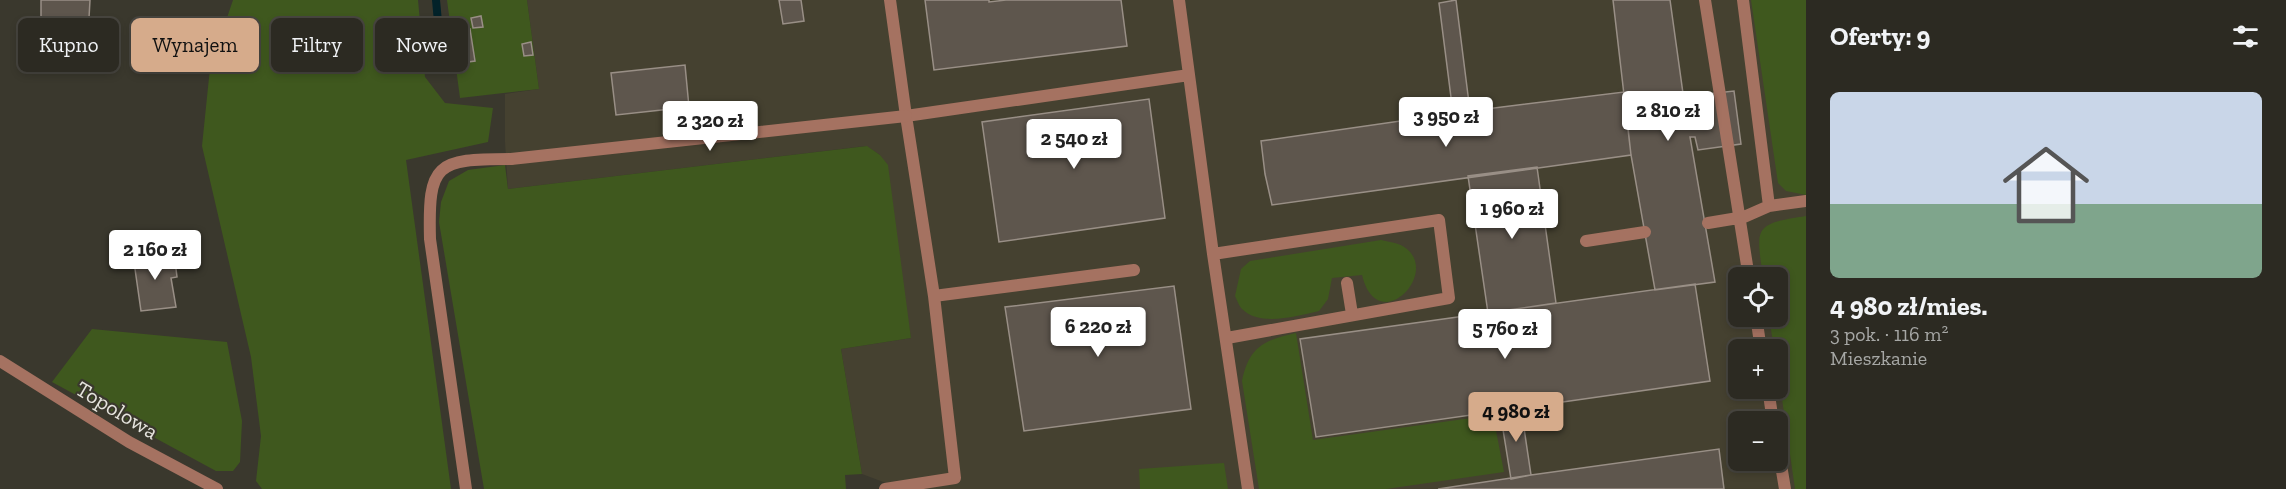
<!DOCTYPE html>
<html lang="pl">
<head>
<meta charset="utf-8">
<style>
  :root { --surface:#2c2a22; --page:#38362f; --text:#f1f3f6; --muted:#a6a7a5; --line:#484640; --accent:#d6ab8b }
  body { margin:0; font-family:"Zilla Slab",serif; background:var(--page); color:var(--text); height:100vh; display:flex; flex-direction:column; font-size:22px; white-space:nowrap }
  * { box-sizing:border-box; margin:0 }
  p { font-size:20px; color:var(--muted) }
  .icon { flex:none; width:33px; height:33px; fill:none; stroke:currentColor; stroke-width:2; stroke-linecap:round; stroke-linejoin:round }
  .map { position:relative; flex:1; overflow:hidden }
  .details { display:flex; flex-direction:column; background:var(--surface); width:480px }
  .details>* { flex:none }
  .top-card { position:absolute; left:18px; top:18px; width:570px; height:54px; display:flex; gap:12px }
  .tools { position:absolute; left:1728px; top:267px; display:grid; gap:12px }
  .tools a { display:grid; place-items:center; width:60px; height:60px; border-radius:9px; background:var(--surface); box-shadow:0 3px 9px #0003,0 0 0 2px var(--line); font-size:30px }
  .price { position:absolute; translate:-50% -51px; padding:0 14px; border-radius:6px; background:#fff; color:#222; font-size:20px; line-height:39px; filter:drop-shadow(0 2px 3px #0008) }
  .price::after { content:''; position:absolute; left:50%; top:36px; width:18px; height:14px; margin-left:-9px; background:inherit; clip-path:polygon(0 0,100% 0,50% 100%) }
  .price.current { background:var(--accent); color:#111 }
  ul { padding:0; list-style:none }
  li { display:grid; align-content:center; gap:12px; height:318px; padding:0 24px }
  li span { display:grid; place-items:center; height:186px; border-radius:9px; color:#555 }
  li>.icon { margin-inline-start:auto }
  span .icon { width:108px; height:108px; fill:#fffc; stroke-width:1 }
  li b { font-size:26px }
  h2 { display:flex; justify-content:space-between; align-items:center; height:72px; padding:0 24px; font-size:26px }
  .pill { padding:0 21px; border-radius:9px; background:var(--surface); box-shadow:0 3px 9px #0003,0 0 0 2px var(--line); font-size:21px; line-height:54px }
  .pill.current { background:var(--accent); color:#111 }
  main { display:flex; flex:1; min-height:0 }
  .map>svg:first-child { display:block }
  .built { fill:#454130; fill-rule:evenodd }
  .green { fill:#3f581e }
  .lines { fill:none; stroke-linecap:round; stroke-linejoin:round }
  .stream { stroke:#022229; stroke-width:8 }
  .building { fill:#5e564d; stroke:#998f86; stroke-width:1.5 }
  .service { stroke:#a57261; stroke-width:12 }
  .minor { stroke:#a57261; stroke-width:12 }
  .tertiary { stroke:#a57261; stroke-width:12 }
  .labels { text-anchor:middle; dominant-baseline:central; stroke-width:4.5; stroke-linejoin:round; paint-order:stroke }
  .street-label { font-size:22px; fill:#e6e4de; stroke:#3a382d }
</style>
</head>
<body>
<main>
<div class="map">
<svg width="1806" height="489" viewBox="0 0 1806 489">
  <rect width="100%" height="100%" fill="#3a382d"/>
  <path class="built" d="M527,0H1806V489H902L862,474L841,349L911,338L880,155L866,146L508,189L505,142V94L539,89ZM1738,278H1778V316H1738ZM1738,350H1778V388H1738ZM1738,422H1778V460H1738Z"/>
  <path class="green" d="M233,0H418L425,77L445,103L493,108L488,142L406,160L451,489H262L256,481L261,436L251,357L202,146L210,68Z
    M447,0H527L539,89L460,98Z
    M1751,0H1806V195L1786,191L1778,183Z
    M867,146L880,155L888,165L911,338L841,349L862,474L845,475L846,489H484L439,222L441,202L449,181L468,170L505,165L508,189Z
    M1806,216V489H1795L1778,371V350L1774,349L1769,317L1778,316V278L1763,277C1756,227 1753,224 1806,216Z
    M1381,240C1390,242 1400,243 1407,249C1439,276 1377,337 1362,275L1332,278L1328,299L1319,311C1297,316 1260,327 1242,309C1239,306 1237,300 1235,296L1241,269L1250,261Z
    M92,329L227,342L242,421L240,462L233,471H216L52,382Z
    M1296,333L1313,440L1493,415L1504,472L1386,489H1259L1242,381C1249,347 1264,340 1296,333Z
    M1224,463L1228,489H1140L1139,469Z"/>
  <g class="lines">
    <path class="stream" d="M436,0L442,66"/>
  </g>
  <path class="building" d="M41,0H90L89,18L59,17L58,34L41,33Z
    M779,0H801L804,21L783,24Z
    M925,0H989V2L1006,0H1121L1127,46L934,70Z
    M1456,0L1470,111L1453,113L1439,3Z
    M1613,0H1670L1687,122L1692,121L1689,96L1734,91L1741,144L1698,150L1695,137H1690L1715,282L1655,290L1631,155Z
    M481,16L483,27L473,28L471,18Z
    M470,29L475,61L461,63L457,32Z
    M531,42L533,55L524,56L522,44Z
    M685,65L689,107L616,115L611,73Z
    M1624,92L1631,155L1272,205L1265,174L1261,141L1470,111Z
    M1149,99L1165,218L999,242L982,122Z
    M1537,167L1556,303L1488,313L1468,176Z
    M168,251L169,262L175,261L177,277L171,278L176,307L141,311L133,255Z
    M1695,284L1710,381L1316,437L1300,339Z
    M1174,286L1191,409L1024,431L1005,307Z
    M1521,408L1531,475L1511,479L1500,411Z
    M1719,449L1724,489H1438L1531,475Z"/>
  <g class="lines">
    <path class="service" d="M890,0L906,116
      M1179,0L1213,254L1248,489
      M1705,0L1749,278
      M1743,0L1769,206
      M1708,223L1744,217L1769,206L1806,201
      M1586,241L1645,232
      M1213,254L1439,220L1449,298L1227,338
      M1347,283L1352,314
      M934,296L1134,270
      M1756,316L1761,350
      M1768,388L1773,422
      M1778,447L1785,489
      M466,489L430,239C428,163 436,159 511,159
      M885,489L955,478L934,296L906,116L1189,75"/>
    <path class="minor" d="M511,159L906,116"/>
    <path class="tertiary" d="M0,361L129,442L217,489"/>
  </g>
  <g class="labels">
    <g class="street-label">
      <text transform="translate(117 410) rotate(31)">Topolowa</text>
    </g>
  </g>
</svg>
<div class="tools">
<a><svg class="icon" aria-label="locate" viewBox="0 0 24 24"><circle cx="12" cy="12" r="6"/><path d="M12 2v4M12 18v4M2 12h4M18 12h4"/></svg></a>
<a>+</a>
<a>−</a>
</div>
<b class="price" style="left:1668px;top:142px">2 810 zł</b>
<b class="price" style="left:1446px;top:148px">3 950 zł</b>
<b class="price" style="left:710px;top:152px">2 320 zł</b>
<b class="price" style="left:1074px;top:170px">2 540 zł</b>
<b class="price" style="left:1512px;top:240px">1 960 zł</b>
<b class="price" style="left:155px;top:281px">2 160 zł</b>
<b class="price" style="left:1098px;top:358px">6 220 zł</b>
<b class="price" style="left:1505px;top:360px">5 760 zł</b>
<b class="price current" style="left:1516px;top:443px">4 980 zł</b>
<div class="top-card">
<a class="pill">Kupno</a>
<a class="pill current">Wynajem</a>
<a class="pill">Filtry</a>
<a class="pill">Nowe</a>
</div>
</div>
<section class="details">
<h2>Oferty: 9<svg class="icon" aria-label="filters" viewBox="0 0 24 24"><path d="M4 7h16M4 17h16"/><circle cx="9" cy="7" r="2"/><circle cx="15" cy="17" r="2"/></svg></h2>
<ul>
<li><span style="background:linear-gradient(#c9d6e8 60%,#7fa58c 0)"><svg class="icon" aria-label="home" viewBox="0 0 24 24"><path d="M3 11l9-7 9 7M6 9v11h12V9"/></svg></span><div><b>4 980 zł/mies.</b><p>3 pok. · 116 m²</p><p>Mieszkanie</p></div></li>
</ul>
</section>
</main>
</body>
</html>
